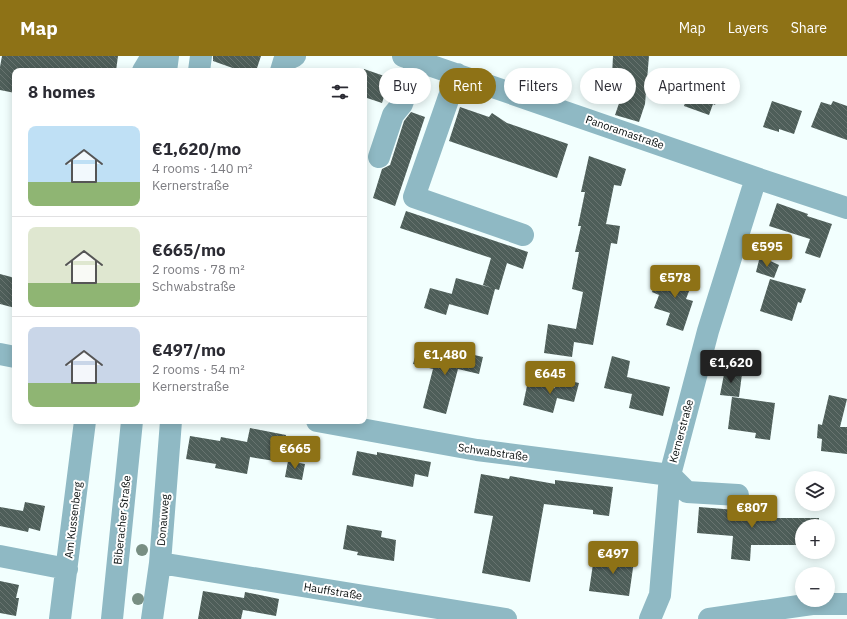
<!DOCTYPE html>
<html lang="en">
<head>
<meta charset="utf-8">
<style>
  :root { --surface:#fff; --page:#f7f7f7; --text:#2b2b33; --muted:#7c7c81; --line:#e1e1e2; --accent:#8e7216 }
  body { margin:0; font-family:"IBM Plex Sans",sans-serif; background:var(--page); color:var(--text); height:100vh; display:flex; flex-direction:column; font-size:15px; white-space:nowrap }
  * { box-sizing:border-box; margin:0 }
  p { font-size:13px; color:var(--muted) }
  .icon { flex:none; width:22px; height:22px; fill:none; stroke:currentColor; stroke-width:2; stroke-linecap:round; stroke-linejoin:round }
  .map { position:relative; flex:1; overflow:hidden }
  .sheet { position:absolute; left:12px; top:12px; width:355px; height:356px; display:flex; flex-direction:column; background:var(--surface); border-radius:8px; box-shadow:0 2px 10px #0003 }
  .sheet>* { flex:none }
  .guide { position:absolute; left:379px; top:12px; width:380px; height:36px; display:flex; gap:8px }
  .buttons { position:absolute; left:795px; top:415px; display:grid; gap:8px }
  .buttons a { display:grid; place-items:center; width:40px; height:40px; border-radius:50%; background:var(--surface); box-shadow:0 2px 10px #0003; font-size:20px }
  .price { position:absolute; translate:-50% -34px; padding:0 9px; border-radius:4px; background:var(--accent); color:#fff; font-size:13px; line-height:26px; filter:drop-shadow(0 1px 2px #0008) }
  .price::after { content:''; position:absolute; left:50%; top:24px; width:12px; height:9px; margin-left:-6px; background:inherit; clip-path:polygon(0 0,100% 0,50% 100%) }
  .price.current { background:#222; color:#fff }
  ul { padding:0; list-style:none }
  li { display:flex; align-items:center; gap:12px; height:100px; padding:0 16px }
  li+li { border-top:1px solid var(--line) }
  li span { display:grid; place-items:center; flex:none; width:112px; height:80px; border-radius:8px; color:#555 }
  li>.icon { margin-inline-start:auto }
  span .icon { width:48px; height:48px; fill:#fffc; stroke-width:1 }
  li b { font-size:17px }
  h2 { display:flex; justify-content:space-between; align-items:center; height:48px; padding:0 16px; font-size:17px }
  .tag { padding:0 14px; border-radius:18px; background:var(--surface); box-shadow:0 2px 10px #0003; font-size:14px; line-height:36px }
  .tag.current { background:var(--accent); color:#fff }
  header { display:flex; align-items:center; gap:24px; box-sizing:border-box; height:56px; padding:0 20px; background:var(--accent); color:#fff }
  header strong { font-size:19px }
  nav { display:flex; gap:22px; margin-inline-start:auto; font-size:14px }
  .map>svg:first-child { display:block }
  .building { fill:url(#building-back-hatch) }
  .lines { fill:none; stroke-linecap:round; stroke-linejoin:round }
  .minor { stroke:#8fb9c4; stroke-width:22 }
  .tree { fill:#788f83 }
  .labels { text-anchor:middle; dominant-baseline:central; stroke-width:4; stroke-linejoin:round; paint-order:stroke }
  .street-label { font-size:11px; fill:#080e0e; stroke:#fff }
</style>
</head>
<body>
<header>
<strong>Map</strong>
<nav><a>Map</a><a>Layers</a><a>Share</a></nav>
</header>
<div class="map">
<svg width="847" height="563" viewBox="0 0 847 563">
  <defs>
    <pattern id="building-back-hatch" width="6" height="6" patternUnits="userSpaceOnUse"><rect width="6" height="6" fill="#4e5e59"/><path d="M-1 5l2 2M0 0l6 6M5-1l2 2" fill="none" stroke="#687470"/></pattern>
  </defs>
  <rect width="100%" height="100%" fill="#f2fffe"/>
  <path class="building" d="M2,0H118L116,15H15V37L0,34V11Z
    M213,0H261L256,15H241L213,5Z
    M613,0H649L645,48L639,66L615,59L628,21L612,20Z
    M364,13L390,22L382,47L364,41Z
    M693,13L724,23L715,49L713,48L709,59L684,50L687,40L685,39Z
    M772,45L802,55L794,78L779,73V76L763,71Z
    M833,45L847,50V84L811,71L821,46L831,49Z
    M460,51L489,61L492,57L507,67L568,88L557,122L449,85Z
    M411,56L425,61L395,150L373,142L382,113L390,109L404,65Z
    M589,100L626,113L621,130L614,129L606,168L620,170L617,188L611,187L593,289L574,286L572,301L544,297L548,268L576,273L583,236L572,233L579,196H575L581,170H578L585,136H581Z
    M777,147L808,158L807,160L832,168L820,202L805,197L810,183L769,170Z
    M406,155L528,196L523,213L507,207L499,234L495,233L488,259L449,248L456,222L492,232L483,229L491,202L400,172Z
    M760,200L779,209L774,222L756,216Z
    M674,215L694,222L686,243L693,245L683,275L666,269L670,257L654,252L659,239L652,236L657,223L670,227Z
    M0,218L15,222V252L0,248Z
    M770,223L806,233L801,247L798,246L792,265L760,255Z
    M430,232L452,238L446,259L424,252Z
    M417,294L455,303L457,295L483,301L479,318L458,313L446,358L423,352L433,313L413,308Z
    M612,300L630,305L627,321L670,331L663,360L629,352L632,338L604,332Z
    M725,313L742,318L739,341L720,339Z
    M557,322L579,327L574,346L557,342L553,357L523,349L528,325L555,332Z
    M829,339L847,343L840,371H847V398L821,395L822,383L817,382L818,368L822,369Z
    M732,341L775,347L770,384L755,382L756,377L728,373Z
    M250,372L286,379L281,406L250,401L247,418L215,412L216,408L186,403L190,380L220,385L221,381L247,386Z
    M357,395L377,399V396L431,406L428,421L415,418L413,431L352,419Z
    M288,405L305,408L302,424L285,421Z
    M481,418L509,423L510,420L555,428V424L613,431L609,460L593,458V454L544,448L530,526L482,517L493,460L474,457Z
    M25,446L45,450L40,475L29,472L28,476L0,470V451L23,455Z
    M746,448L755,449L754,462H819V470H802V489H751L750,505L731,503L733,480L697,477L699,451L736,454V451L743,450Z
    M347,469L382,475L381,481L396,484L394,505L357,499L358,496L343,493Z
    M618,496L635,498L629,540L589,535L594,501L617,504Z
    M0,525L19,529L16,542H19L16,560L0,557Z
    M203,535L244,542L245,536L279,543L276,560L243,554L241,563H198Z"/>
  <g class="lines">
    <path class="minor" d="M403,0L756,122L847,152
      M143,15L152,0
      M166,15L168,0
      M199,15L201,0
      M281,15L284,5L295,0
      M457,18L414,141L523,179
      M379,101L393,59L402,48L417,5
      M0,298L15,301
      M317,365L477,394L670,419L687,436L738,439
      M0,500L67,513
      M160,507L506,563
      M60,563L85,365
      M112,563L132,365
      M152,563L160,507L171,365
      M650,563L660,539L670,419L708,275L756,122
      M709,563L812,548H847"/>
  </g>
  <g class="tree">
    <circle cx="142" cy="494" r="6"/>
    <circle cx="138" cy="543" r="6"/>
  </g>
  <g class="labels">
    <g class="street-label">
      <text transform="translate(625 76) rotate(19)">Panoramastraße</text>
      <text transform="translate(681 375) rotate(-75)">Kernerstraße</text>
      <text transform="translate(493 396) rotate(8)">Schwabstraße</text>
      <text transform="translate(73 464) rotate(-83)">Am Kussenberg</text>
      <text transform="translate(122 464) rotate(-84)">Biberacher Straße</text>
      <text transform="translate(163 464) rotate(-85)">Donauweg</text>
      <text transform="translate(333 535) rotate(9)">Hauffstraße</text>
    </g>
  </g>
</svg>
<div class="buttons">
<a><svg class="icon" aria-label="layers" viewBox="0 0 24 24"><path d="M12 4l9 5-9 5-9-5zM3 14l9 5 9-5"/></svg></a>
<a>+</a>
<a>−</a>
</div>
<b class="price" style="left:767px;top:212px">€595</b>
<b class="price" style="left:675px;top:243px">€578</b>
<b class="price" style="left:445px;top:320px">€1,480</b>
<b class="price current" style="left:731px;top:328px">€1,620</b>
<b class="price" style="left:550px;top:339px">€645</b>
<b class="price" style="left:295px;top:414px">€665</b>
<b class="price" style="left:752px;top:473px">€807</b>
<b class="price" style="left:613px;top:519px">€497</b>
<div class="guide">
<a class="tag">Buy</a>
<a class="tag current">Rent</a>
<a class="tag">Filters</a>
<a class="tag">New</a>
<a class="tag">Apartment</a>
</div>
<section class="sheet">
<h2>8 homes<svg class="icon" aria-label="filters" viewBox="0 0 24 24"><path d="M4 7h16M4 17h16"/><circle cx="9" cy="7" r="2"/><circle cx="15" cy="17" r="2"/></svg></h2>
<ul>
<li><span style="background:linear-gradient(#bfe0f5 70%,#8fb573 0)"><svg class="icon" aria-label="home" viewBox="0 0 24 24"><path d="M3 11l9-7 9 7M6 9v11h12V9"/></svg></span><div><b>€1,620/mo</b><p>4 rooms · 140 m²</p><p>Kernerstraße</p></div></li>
<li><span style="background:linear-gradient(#dfe7d0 70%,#8fb573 0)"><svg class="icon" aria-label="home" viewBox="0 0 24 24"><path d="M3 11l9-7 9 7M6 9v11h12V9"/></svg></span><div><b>€665/mo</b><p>2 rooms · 78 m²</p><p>Schwabstraße</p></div></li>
<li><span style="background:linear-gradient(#c9d6e8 70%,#8fb573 0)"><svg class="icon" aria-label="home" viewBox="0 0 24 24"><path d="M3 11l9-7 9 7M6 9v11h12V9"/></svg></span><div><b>€497/mo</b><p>2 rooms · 54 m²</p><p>Kernerstraße</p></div></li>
</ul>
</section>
</div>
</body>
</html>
